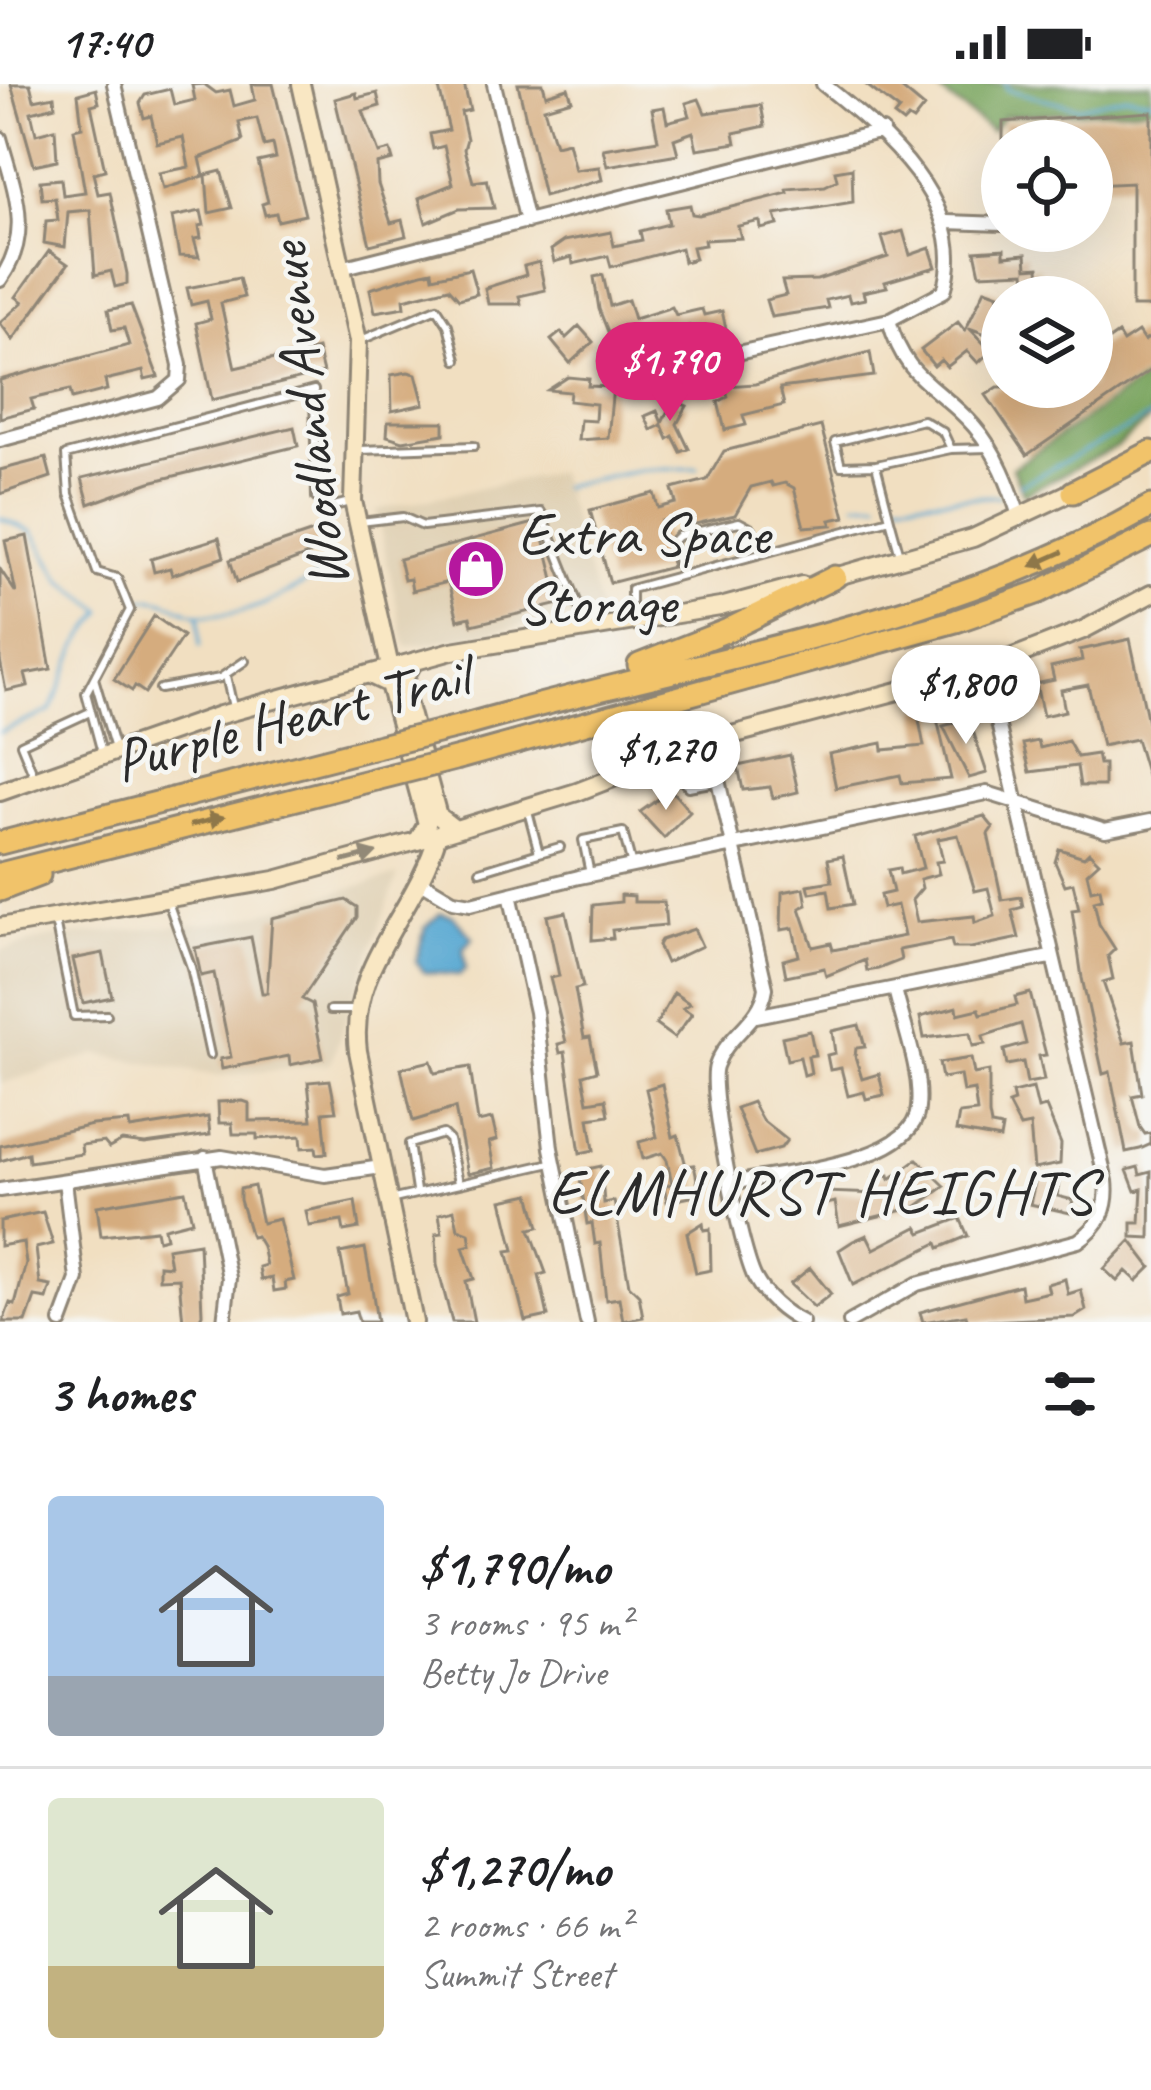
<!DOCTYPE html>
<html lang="en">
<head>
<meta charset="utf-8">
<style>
  :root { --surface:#fff; --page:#f6f6f6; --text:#202124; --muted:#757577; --line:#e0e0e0; --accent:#db2777 }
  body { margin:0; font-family:Caveat,sans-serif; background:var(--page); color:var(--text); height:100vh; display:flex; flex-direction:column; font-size:45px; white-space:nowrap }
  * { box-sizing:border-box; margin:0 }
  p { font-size:39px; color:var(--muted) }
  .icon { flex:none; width:66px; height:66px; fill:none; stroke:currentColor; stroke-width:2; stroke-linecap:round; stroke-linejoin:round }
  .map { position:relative; height:1238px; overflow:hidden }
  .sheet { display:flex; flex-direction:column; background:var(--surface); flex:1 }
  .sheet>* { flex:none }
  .tools { position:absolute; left:981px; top:36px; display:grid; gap:24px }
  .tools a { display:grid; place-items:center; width:132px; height:132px; border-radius:50%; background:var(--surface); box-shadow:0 12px 48px #0002; font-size:60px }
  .price { position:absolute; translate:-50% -102px; padding:0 27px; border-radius:42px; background:#fff; color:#222; font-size:39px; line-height:78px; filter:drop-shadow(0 3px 6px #0008) }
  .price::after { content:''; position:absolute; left:50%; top:72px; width:36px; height:27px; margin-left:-18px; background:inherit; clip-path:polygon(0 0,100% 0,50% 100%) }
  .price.current { background:var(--accent); color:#fff }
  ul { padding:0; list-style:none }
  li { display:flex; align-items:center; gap:36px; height:300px; padding:0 48px }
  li+li { border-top:3px solid var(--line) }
  li span { display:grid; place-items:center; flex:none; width:336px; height:240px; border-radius:12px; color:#555 }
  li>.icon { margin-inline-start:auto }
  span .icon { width:144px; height:144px; fill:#fffc; stroke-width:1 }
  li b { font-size:51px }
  h2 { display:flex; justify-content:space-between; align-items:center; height:144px; padding:0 48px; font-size:51px }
  .status { display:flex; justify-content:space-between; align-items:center; height:84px; padding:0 60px; background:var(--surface); direction:ltr }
  .status svg { height:33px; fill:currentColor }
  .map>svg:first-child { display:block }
  .built { fill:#dfcfb1 }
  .forest { fill:#7ba660; stroke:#536846; stroke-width:3 }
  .water { fill:#58a8d2; stroke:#426a7e; stroke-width:3 }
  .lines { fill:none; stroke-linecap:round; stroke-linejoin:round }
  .stream { stroke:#58a8d2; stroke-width:3 }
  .building { fill:#d5ac7e; fill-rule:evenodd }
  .lane-casing { stroke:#8e8576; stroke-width:12 }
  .street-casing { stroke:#8e8576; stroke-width:18 }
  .secondary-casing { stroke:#8e8576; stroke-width:22 }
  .highway-casing { stroke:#8e8576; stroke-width:27 }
  .lane { stroke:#fff; stroke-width:6 }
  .street { stroke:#fff; stroke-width:12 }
  .secondary { stroke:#f9e7c3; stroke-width:16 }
  .highway { stroke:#f1c36a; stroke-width:21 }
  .highway-bridge-casing { stroke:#8e8576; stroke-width:27; stroke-linecap:butt }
  .highway-bridge { stroke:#f1c36a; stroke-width:21 }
  .oneway { fill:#8e774a }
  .oneway2 { fill:#928977 }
  .labels { text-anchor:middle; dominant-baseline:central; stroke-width:9; stroke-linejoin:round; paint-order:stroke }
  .street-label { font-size:60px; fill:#2b2b2b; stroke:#f6f6f2 }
  .poi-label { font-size:60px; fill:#2b2b2b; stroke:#f6f6f2; text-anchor:start }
  .neighbourhood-label { font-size:63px; letter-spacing:3px; fill:#2b2b2b; stroke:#f6f6f2 }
</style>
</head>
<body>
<div class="status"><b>17:40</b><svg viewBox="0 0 49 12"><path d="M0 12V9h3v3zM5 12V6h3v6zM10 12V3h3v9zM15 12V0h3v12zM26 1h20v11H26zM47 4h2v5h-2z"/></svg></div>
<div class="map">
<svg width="1151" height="1238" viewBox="0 0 1151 1238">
  <rect width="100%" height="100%" fill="#f6f6f2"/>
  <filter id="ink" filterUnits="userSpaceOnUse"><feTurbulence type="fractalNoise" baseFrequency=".00833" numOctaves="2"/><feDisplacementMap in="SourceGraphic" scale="24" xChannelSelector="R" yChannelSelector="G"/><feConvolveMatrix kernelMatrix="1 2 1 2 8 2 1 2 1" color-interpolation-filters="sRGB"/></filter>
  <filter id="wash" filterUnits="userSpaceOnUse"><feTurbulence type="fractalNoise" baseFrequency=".004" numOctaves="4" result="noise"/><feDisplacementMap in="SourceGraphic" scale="48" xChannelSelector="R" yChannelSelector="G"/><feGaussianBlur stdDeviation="2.7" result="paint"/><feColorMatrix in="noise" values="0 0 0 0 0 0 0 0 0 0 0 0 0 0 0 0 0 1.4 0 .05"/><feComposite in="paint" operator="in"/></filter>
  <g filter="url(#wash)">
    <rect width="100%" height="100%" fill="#f1dfc1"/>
    <path class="built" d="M558,388L600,528L406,563L376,426Z
      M398,791L330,980L218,992L97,970L0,1000V867L53,853L233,837Z"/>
    <path class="forest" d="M930,0H1151V24L1004,32L991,47Z
      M1151,290V334L1116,363L1024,410L1012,384Z"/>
    <path class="water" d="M441,829L453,832L473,854L463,864L466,884L460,891L424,888L416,878L425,844Z"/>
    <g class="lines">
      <path class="stream" d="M1005,0L1008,6L1078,23L1127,12L1151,16
        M1020,401L1151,332
        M562,402L643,386L698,384
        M897,417L999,412
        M856,419L879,418
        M0,434L33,448L61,495L103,527L78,561L51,627L0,648
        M141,516C165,510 181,529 204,531C255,535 299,501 344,478
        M199,533L200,562"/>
    </g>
    <g id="blocks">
      <path class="building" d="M11,0H30L34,16L54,12L55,22L31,28L36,50L55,45L57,76L34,81Z
        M204,0L216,9L230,6L234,22L255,16L252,0H273L305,131L278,137L276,129L265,131L262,120L268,118L258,78L276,74L273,60L264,62L257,34L239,38L243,57L200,74L204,92L163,105L159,89L189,83L183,53L157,59L151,32L144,34L140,19L145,11L170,5L174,21L195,16L192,1Z
        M438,0H464L470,26L461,28L467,55L464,65L473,98L487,96L494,124L459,125L426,139L419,114L453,100L444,62L433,65L430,50L449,46Z
        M518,0H543L546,11L568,4L572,16L544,24L555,61L568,58L575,86L599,83L602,96L544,112Z
        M865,0H904L901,4L924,23L913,37L908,34L903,39L894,32L899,26Z
        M96,5L99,19L91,21L105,86L93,89L98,110L110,108L127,190V200L115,203L111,187L95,191L90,126L68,128L65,163L44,159L46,137L58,136L55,114L42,115L40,97L61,95L63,111L85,108L74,45L82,43L78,10Z
        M356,9L357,14L377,9L380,22L363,27L379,69L390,66L393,76L377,80L378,100L391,139L402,136L406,152L370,161L335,15Z
        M699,15L705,29L761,21L765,42L734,49L736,59L697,65L693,48L674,55L678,70L607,82L603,65L658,56L652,25L664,23L667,38L690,32L686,19Z
        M1151,28V223H1132V99L1092,101V57H1003V38Z
        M852,84L853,118L775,131L778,141L761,145L760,137L738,142L741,154L704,156L705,161L692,163L695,175L684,178L681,164L611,183L608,172L573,180L572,173L554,178L551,166L564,157L611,148L614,162L642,156L640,147L669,140L666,125L690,121L692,130L699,131L788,109L787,105L825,102L837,96L835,87Z
        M221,87L232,124L209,129L206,91Z
        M201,127L204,141L199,142L201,154L194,155L199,173L179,172L172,133Z
        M903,147L910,171L930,164L936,183L885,198L887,203L863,208L865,215L850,218L848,211L826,216L828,224L771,233L766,216L786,211L782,197L817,196L888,173L882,153Z
        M1004,165V172L1026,170L1027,184L1039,183L1040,196L1026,197L1025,188L980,190L975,167Z
        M49,167L68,180L13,256L0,239L23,218L16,213Z
        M539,178L545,206L519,212L521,220H488L485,204L526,191L524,182Z
        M470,185L477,210L459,215L449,204L404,215L405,223L375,228L370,205L422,189L432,187L433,193Z
        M603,191L610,222L628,216L634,235L672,223L676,231L702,225L704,231L722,227L726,245L692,253L689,242L650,260L645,245L624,251L626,259L614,263L599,225L594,193Z
        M239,194L244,213L221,219L235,284L317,265L323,289L212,316L196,239L211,235L207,217L191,221L187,204Z
        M985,205L999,210L991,235L999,238L994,253L969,244L991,267L978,279L967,267L947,283L941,276L934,282L921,266L958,238L965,247Z
        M131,221L158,293L145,296L143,287L105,296L107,306L72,315L70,306L31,315L34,325L0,334V296L129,261L124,244L112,246L108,226Z
        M579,242L593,258L570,279L551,256L561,248L566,254Z
        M1138,248L1144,257L1151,253V286L1027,371L986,311L998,303H1092V268L1118,250L1123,258Z
        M870,268L874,292L780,304L784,321L743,331L746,341L725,346L718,318L728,313L725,302L755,300Z
        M408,288L416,290L424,320L392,327L391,291Z
        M568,293L589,295L588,302L613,303L608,354L578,356L580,336L595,337L596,320L569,317L570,308L548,306Z
        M673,316L687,322L677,340L689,365L681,368L673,352L668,355L662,341L651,346L645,332L657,327L662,339Z
        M388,338H444V350L403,357L387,352Z
        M821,342L845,433L830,436L832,441L804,443L794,404L785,399L773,402L771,398L751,403L735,431L682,443L679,433L661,437L672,483L610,499L590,426L654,409L658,424L676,419L672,405L707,396L724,367Z
        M294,343L298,362L150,398L89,420L82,394Z
        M46,374L51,393L0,410V386Z
        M534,439L545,458L560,520L472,541L470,533L458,536L448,498L412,507L410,495L404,496L399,475Z
        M322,445L329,463L237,498L230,476Z
        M27,452L51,585L25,590L28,602L6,607L0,576V485L16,509L5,457Z
        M219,454L224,473L172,491L170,484L154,488L151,475Z
        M154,532L183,552L145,609L135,602L132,607L114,595Z
        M1130,555L1151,652V705L1136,655L1102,662L1088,601L1061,606L1065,627L1043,632L1036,600L1054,596L1051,583L1082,576L1080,566Z
        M934,622L951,695L902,699L900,691L836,704L829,670L882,659L883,666L924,662L917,626Z
        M969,635L987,689L969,694L943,642Z
        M1038,657L1040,664L1068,657L1077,673L1097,670L1099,680H1104V702H1080L1077,682L1030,688L1023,660Z
        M790,671L798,708L773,714L770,703L743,706L738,682Z
        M671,706L690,728L664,754L640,728Z
        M984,732L993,743L988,750L1002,816L1021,813L1023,823L1012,826L1019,854L971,864H953L951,856L899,866L901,876L878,885L867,887L865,876L826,892L824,884L786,892L783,876L799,872L793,844L781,846L782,808L804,804L807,821L800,824L813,863L831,859L833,866L904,852L897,821L883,824L880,811L893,808L888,786L899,784L900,790L923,784L915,752ZM958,751L975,807L988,804L995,832L975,839L974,832L917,838L912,816L922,804L920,795L939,790L936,778L943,777L938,755Z
        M1059,765L1084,773L1089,768L1099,778L1087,789L1091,806L1100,804L1102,815L1094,817L1099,840L1115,865L1108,872L1113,895L1103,898L1124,959L1134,957L1142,1010L1132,1012L1140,1043L1145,1050L1151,1049V1060L1140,1065L1126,1068L1110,988L1103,990L1082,894L1072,826L1079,825L1073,799L1065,801L1055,778Z
        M843,772L853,820L831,824L828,806L810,809L808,801L832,797L828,775Z
        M621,811L634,812V818H664L666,841L612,846L613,854L592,856L593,821L621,818Z
        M346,816L357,823V833L302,915L312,920L323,974L290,981L289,972L222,985L220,975L231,973L214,889L201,892L195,864L251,853L262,909H267L272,834Z
        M566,828L583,903L575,905L584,954L590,953L597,987L583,991L588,1018L606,1015L609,1031L589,1034L594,1066L580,1069L565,968L560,969L558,960L566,958L550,894L559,892L547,832Z
        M694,845L702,862L666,879L658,861L661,856Z
        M103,869L112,913L83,919L73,875Z
        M674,909L690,920L683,924L692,930L674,954L656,941Z
        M1030,909L1046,971L1039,972L1044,996L1027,999L1023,978L1007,981L1004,966L1026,960L1021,940L983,952L985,960L973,962L970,949L924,954L920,933L957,923L958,930L979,925L981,930L1017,921L1015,913Z
        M859,941L865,963L856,964L855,972L862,995L879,990L884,1011L866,1015L864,1008L848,1012L841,984L830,986L827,971L835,969L832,947Z
        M810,947L815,971L808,972L811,989L804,991L800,973L787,976L782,953Z
        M971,974L974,990L989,987V1031L991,1042L1002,1044L1000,1055L956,1047L959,1030L977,1028L974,1006L963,1008L960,991L942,994L939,979Z
        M431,977L435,989L470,983L478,1038L492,1035L497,1056L489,1058L494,1084L468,1090L455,1024L413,1037L401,984Z
        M330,996L336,1027L323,1028L327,1069L317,1070L316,1063L302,1064L301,1052L257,1055V1050H233L232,1039H219L218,1018L243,1017L249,1019V1037L312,1036L308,998Z
        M662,1000L673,1053L678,1051L686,1082L694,1081L700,1111L667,1118L664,1102L672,1100L667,1076L662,1069L643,1075L639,1058L657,1053L646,1005Z
        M1033,1004L1038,1025L1046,1023L1061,1060L1060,1080L1034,1085L1030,1041L1020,1043L1008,1020L1014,1018L1012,1009Z
        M752,1018L762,1036L787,1056L781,1064L755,1071L736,1024Z
        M208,1033L210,1051L145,1060L122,1057L109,1064L104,1058L81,1061L82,1070L29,1078L28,1069L0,1077V1062L92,1041L129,1038L130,1045Z
        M917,1075L945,1102L916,1123L839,1142L835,1118L827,1120L825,1108L877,1110L873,1095L889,1091L890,1095Z
        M601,1082L604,1119L614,1117L629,1201L639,1211L643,1233L623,1237L619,1214L606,1216L600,1159L595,1160L592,1139L587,1140L579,1087Z
        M1138,1083L1140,1091L1151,1088L1150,1154L1132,1153V1139H1140L1142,1105L1135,1107L1127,1086Z
        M1036,1094L1059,1099L1057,1112L1073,1116L1070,1129L1030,1120Z
        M254,1102L262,1139L279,1135L294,1196L285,1198L286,1205L274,1207L272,1194L261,1196L259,1183L266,1181L262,1162L256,1152L251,1153L240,1116V1105Z
        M185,1107L192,1137L164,1144L166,1154L158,1156L156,1146L101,1152L97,1122Z
        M530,1110L539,1143L530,1145L546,1189L539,1191L548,1232L525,1237L507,1167L514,1166L502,1116Z
        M355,1117L359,1144L344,1147L342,1137L309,1142L306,1127Z
        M454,1126L458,1145L469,1149L471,1161L463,1163L474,1195L466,1197L474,1238H452L437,1181L436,1150L442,1149L439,1130Z
        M43,1128L53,1160L36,1164L40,1200L51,1202L47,1215L35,1213L26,1238H3L10,1219L15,1221L26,1179L23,1158L0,1162V1137Z
        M960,1134L968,1152L939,1164L937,1159L853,1201L839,1166L853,1157L867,1151L874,1165L917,1143L921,1149Z
        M703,1139L704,1146L710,1145L711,1186L696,1189L687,1149Z
        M1131,1157L1151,1183L1137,1197L1126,1187L1117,1197L1104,1185Z
        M199,1159L202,1230L198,1238H183L179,1194L159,1195V1181L170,1182L167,1164Z
        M365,1164L371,1197L377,1238H359L356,1227L340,1230L337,1213L348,1210L340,1169Z
        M810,1184L831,1210L814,1223L790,1200Z
        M1065,1195L1068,1210L1081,1206L1086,1226L1075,1233L968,1238L966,1231L923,1238L920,1228L1020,1201L1022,1214L1049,1208L1047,1200Z"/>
    </g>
  </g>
  <g filter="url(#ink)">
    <use href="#blocks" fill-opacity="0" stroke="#8e8576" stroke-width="3"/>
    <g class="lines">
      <defs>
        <path id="lane" d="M361,256L437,224L448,241L457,276
          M360,366L474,362
          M876,381L841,382L835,358L923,336L943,348L951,365
          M890,435L876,381L951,365L989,364
          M360,438L403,433L423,442L541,428L586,540
          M681,488L672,458L678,452L739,438L752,445L760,466
          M631,534V505L890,435L900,471
          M226,592L233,623
          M94,594L115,665
          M160,605L220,594L245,577
          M102,669L86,609L130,526L117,494L97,488L69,410L66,371L314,306L316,414L330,423L350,418
          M665,676L688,703L717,698
          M34,692L21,660L90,628
          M539,769L560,763
          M480,787L539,769L528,727
          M590,790L583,756L623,748L632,782
          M168,818L191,883L210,971
          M55,837L74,932L107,931
          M330,926H357
          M416,1107L409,1060L443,1050L449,1056L458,1099
          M394,1115L551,1079"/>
        <path id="street" d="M494,0L527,138
          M0,54C14,105 34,149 0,196
          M947,138L1002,140
          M345,183L882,47
          M889,236C905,297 937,300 974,342C997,368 1010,403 1020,435
          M632,292L889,236L944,207C971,121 884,48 823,0
          M0,356L158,314L179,296L180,281L114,0
          M709,657L766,904C761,938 727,950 716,982C708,1006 741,1168 755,1194C766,1214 782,1228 802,1238
          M423,799L453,817L471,820L579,793L987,709L1105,746L1151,737
          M510,810L536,928L551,1064L587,1238
          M756,932L1050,873
          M205,1074L229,1194L224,1238
          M732,1099C778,1089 914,1080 918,1024C922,987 903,941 895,905
          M0,1106L222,1073L325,1091L382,1083
          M61,1238L77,1195L65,1097
          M850,1238L917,1200L1078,1157C1100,1142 1109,1124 1106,1097L985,584"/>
        <path id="secondary" d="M301,0L358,257L353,417L390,583
          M827,495L973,454L1084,402
          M413,579L402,599L438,732L455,745
          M368,590L389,600L427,740L418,756
          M0,708L220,631L452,567L720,523L802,501
          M0,843L275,796L417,757L577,708L709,657L985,584L1083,546L1151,510
          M414,1238L358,967C347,882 416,830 438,750"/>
        <path id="highway" d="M1073,408L1151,368
          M639,581L728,546L835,493
          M462,642C692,575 942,544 1151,422
          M459,674L956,537L1039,508L1151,452
          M0,759L368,665
          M0,790L376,695
          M0,806L39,791"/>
      </defs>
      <use href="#lane" class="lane-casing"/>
      <use href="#street" class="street-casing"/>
      <use href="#secondary" class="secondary-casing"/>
      <use href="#highway" class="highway-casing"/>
      <use href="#lane" class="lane"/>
      <use href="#street" class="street"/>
      <use href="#secondary" class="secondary"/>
      <use href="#highway" class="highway"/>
      <defs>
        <path id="highway-bridge" d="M368,665L462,642
          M376,695L459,674"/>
      </defs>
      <use href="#highway-bridge" class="highway-bridge-casing"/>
      <use href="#highway-bridge" class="highway-bridge"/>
    </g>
    <defs><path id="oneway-solid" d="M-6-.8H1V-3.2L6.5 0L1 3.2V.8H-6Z" transform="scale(3)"/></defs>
    <g class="oneway">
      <use href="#oneway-solid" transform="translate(1047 475) rotate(156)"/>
      <use href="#oneway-solid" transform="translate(207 737) rotate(-14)"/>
    </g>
    <use class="oneway2" href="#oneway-solid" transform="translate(359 773) rotate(-15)"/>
  </g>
  <defs>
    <symbol id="shop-disc" viewBox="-11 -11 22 22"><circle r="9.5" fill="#b5179e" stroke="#f6f6f2"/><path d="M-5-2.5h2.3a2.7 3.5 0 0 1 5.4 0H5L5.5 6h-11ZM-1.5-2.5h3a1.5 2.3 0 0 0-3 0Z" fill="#fff"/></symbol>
  </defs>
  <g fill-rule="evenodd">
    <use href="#shop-disc" x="443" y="452" width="66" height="66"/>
  </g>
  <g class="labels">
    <g class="street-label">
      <text transform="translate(307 332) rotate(-97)">Woodland Avenue</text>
      <text transform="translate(291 634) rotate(-14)">Purple Heart Trail</text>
    </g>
    <g class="poi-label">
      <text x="518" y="450">Extra Space<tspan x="518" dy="69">Storage</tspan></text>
    </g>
    <g class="neighbourhood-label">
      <text x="822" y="1108">ELMHURST HEIGHTS</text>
    </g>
  </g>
</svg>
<div class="tools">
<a><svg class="icon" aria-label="locate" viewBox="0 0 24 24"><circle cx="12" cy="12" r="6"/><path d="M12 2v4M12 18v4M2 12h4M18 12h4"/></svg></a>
<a><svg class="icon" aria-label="layers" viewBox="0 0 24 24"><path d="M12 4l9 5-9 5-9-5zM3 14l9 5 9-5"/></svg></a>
</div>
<b class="price current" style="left:670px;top:340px">$1,790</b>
<b class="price" style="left:966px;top:663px">$1,800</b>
<b class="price" style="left:666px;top:729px">$1,270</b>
</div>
<section class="sheet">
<h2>3 homes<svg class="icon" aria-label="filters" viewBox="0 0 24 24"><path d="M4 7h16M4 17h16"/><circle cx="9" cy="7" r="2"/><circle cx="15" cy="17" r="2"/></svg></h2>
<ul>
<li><span style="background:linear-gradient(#a9c7e8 75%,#9aa5b1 0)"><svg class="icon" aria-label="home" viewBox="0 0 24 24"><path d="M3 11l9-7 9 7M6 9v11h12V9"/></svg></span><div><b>$1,790/mo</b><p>3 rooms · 95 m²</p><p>Betty Jo Drive</p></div></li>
<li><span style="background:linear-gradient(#dfe7d0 70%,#c2b280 0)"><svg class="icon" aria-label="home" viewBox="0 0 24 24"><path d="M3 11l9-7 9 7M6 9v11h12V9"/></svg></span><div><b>$1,270/mo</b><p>2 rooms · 66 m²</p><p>Summit Street</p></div></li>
</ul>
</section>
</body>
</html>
